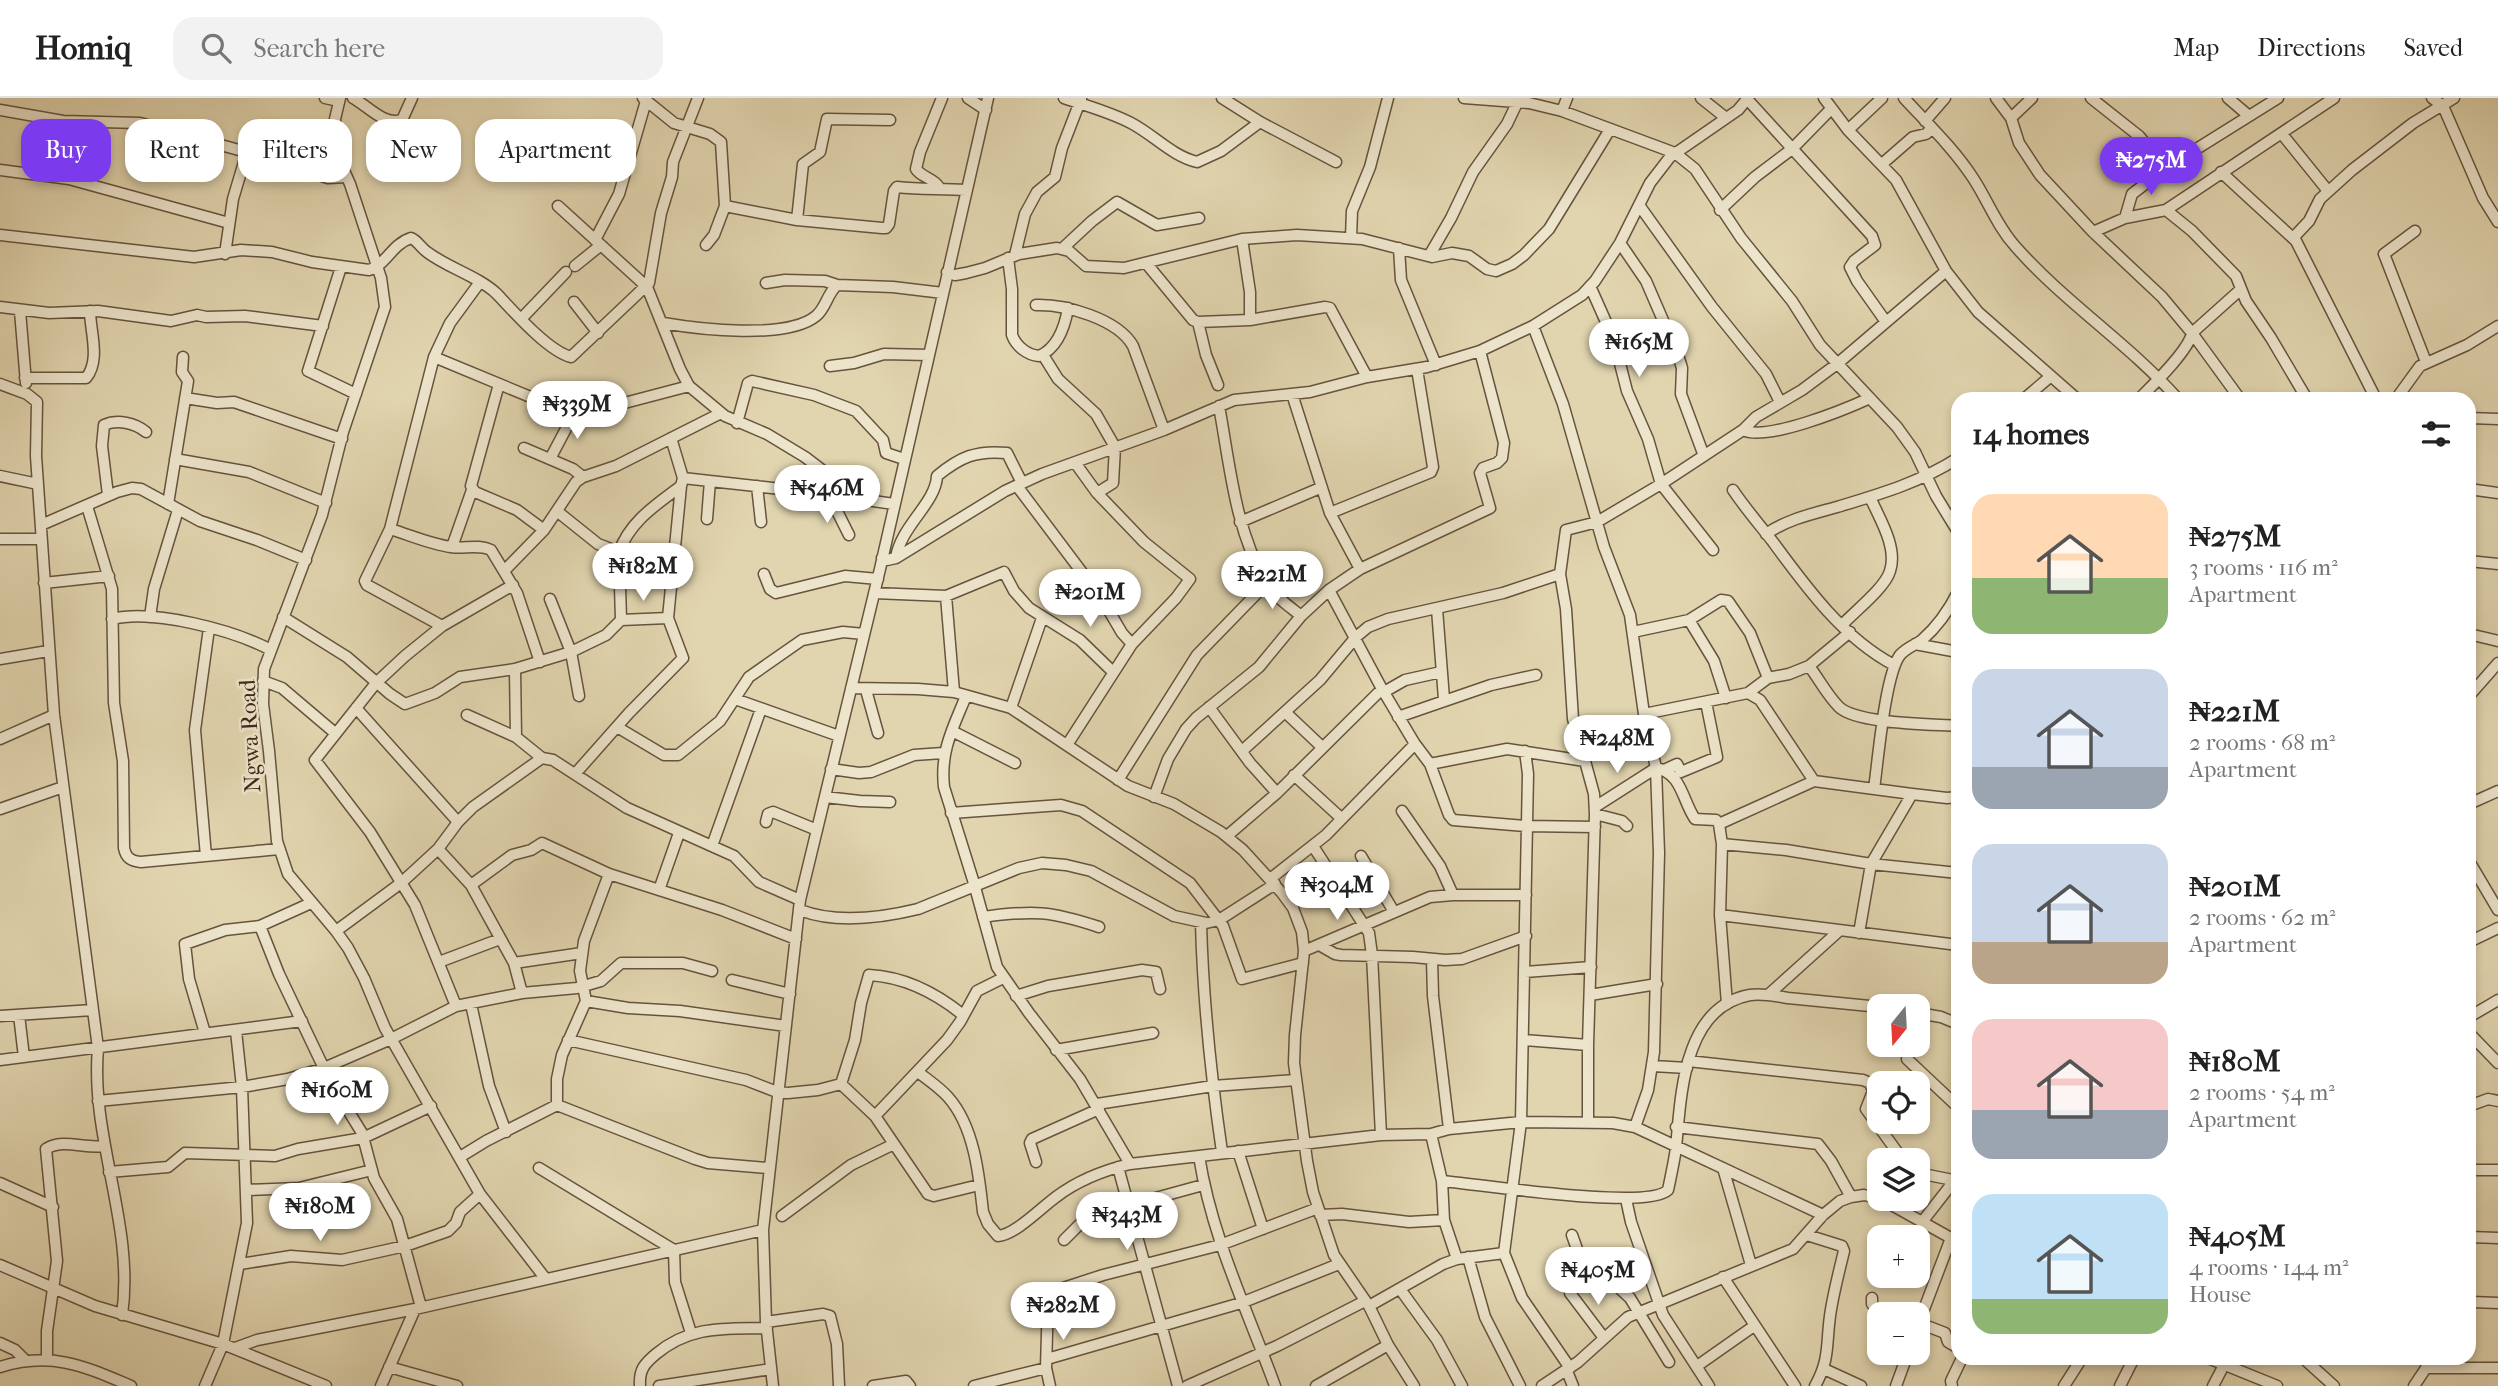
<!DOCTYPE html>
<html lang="en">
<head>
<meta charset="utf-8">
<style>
  :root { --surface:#fff; --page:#f2f2f2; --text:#222; --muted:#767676; --line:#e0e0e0; --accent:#7c3aed }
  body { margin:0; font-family:"IM FELL French Canon",serif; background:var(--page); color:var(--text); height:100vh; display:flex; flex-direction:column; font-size:26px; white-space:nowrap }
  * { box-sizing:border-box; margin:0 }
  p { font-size:23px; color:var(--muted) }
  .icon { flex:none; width:38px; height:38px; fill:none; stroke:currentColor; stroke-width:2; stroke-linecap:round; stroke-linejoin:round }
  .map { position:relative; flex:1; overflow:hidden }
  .details { position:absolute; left:1951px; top:294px; width:525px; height:973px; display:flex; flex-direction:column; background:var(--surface); border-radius:21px; box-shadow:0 4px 10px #0003 }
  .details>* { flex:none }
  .hud { position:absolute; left:21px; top:21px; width:665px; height:63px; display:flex; gap:14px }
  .needle { width:46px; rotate:198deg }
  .controls { position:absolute; left:1867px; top:896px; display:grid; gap:14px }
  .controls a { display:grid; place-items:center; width:63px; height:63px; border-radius:14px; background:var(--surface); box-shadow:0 4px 10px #0003; font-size:35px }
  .price { position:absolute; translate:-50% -60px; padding:0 16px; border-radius:24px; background:#fff; color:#222; font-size:23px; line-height:46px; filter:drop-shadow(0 2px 4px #0008) }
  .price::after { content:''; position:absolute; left:50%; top:42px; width:21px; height:16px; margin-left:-10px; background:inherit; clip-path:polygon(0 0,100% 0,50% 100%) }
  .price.active { background:var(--accent); color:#fff }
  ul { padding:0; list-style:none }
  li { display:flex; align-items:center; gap:21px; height:175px; padding:0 21px }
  li span { display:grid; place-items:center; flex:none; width:196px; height:140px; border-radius:21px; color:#555 }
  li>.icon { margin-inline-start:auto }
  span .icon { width:84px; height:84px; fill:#fffc; stroke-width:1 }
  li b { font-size:30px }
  h2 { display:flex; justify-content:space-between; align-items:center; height:84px; padding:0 21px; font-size:30px }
  .tag { padding:0 24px; border-radius:21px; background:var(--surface); box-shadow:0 4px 10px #0003; font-size:24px; line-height:63px }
  .tag.active { background:var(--accent); color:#fff }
  header { display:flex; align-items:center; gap:42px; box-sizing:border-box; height:98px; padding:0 35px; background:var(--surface); border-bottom:2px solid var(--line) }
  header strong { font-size:33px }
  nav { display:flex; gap:38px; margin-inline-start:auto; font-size:24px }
  .search { width:490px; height:63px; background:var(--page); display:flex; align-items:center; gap:18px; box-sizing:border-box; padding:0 24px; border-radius:21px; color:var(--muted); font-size:26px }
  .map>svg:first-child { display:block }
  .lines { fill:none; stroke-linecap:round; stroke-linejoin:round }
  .minor-casing { stroke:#67533e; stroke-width:13 }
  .minor { stroke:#ece4cb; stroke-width:10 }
  .labels { text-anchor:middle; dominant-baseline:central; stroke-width:5; stroke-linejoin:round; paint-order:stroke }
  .street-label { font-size:23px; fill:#3e2818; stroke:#ece4cb }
</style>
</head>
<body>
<header>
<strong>Homiq</strong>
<div class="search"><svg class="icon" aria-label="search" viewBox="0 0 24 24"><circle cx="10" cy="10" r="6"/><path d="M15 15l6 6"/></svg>Search here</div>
<nav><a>Map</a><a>Directions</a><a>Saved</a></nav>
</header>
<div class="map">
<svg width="2498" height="1288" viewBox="0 0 2498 1288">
  <rect width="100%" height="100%" fill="#e1d5af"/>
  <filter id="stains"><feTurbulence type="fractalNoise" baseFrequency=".00286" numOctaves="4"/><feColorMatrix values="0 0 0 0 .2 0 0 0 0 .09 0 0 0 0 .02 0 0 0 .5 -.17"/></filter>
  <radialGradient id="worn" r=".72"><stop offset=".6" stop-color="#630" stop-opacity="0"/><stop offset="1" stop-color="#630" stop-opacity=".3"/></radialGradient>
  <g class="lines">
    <defs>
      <path id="minor" d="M325,0L339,3
        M340,0L335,21L337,57L350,86L381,180L385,209L343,334L322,417L264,571L263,606L269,653L277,743L288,776L336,833L348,850L364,880L385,930L480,1096L545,1180
        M353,0C368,8 384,28 402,22L412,0
        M643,0L674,25L710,36L721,44L725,108L714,137L706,147
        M968,0L986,12
        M1064,0C1087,8 1110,14 1131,25C1154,37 1172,58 1197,64L1221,53L1260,24
        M1222,0L1260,24L1336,64
        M1464,0L1529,5L1562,13L1675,55L1695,71L1741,140L1792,203L1820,247L1897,329L1915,354L1936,398L1958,434
        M1701,0L1726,20
        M1824,0L1848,32L1896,82L1946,173L1978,214L2077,301
        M1904,0C1928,26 1954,51 1973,80C1988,103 1997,128 2015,148C2064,204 2128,245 2178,301
        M1996,0L2011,20L2019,45L2040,77L2093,134L2162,199L2192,235L2240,301
        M2091,0L2139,38L2166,70L2278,0
        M2228,0L2249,18
        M2432,0L2443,8L2483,100L2498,124
        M1747,1L1872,138L1875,147L1854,163L1850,169L1857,183L1886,224
        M0,12L63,23L140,25L239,52L328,80L346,79
        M1562,13L1567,0
        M2011,20L2032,0
        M1925,23L1945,0
        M1848,32L1882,0
        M2282,36L2328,93
        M1882,66L1913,39L1926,36L1932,30
        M0,72L69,81L229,125
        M2221,74L2296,143L2376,301
        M939,89C933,80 921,79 916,71L920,54L942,0
        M1639,107L1712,209L1766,276L1780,304
        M558,108L647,189L680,271L689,288L725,318L767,336L805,359L839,385L852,400
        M725,108L797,122L882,130H886L889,126L894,93L897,89C921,92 942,90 966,92
        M1720,112L1755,79L1792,51L1831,11
        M2166,112L2192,133L2236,178L2246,203L2271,240L2307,301
        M2125,120L2132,96L2166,70
        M797,122L803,66L820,54L827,21L890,22
        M2415,133L2384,156L2426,264
        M2093,134L2125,120L2166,112L2334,0
        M0,137L194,159L241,152L272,154L312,164L369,172C386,167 392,146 411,140C418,143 420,149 427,154C448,170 478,178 497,196C514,214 548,253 571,259L649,185L661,115L672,79L673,64L698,0
        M1351,140L1352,113L1370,69L1388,0
        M2293,140L2309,123L2320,101L2352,72L2413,25L2454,0
        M1242,141L1250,194V222
        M595,142L619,96L646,3
        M1620,145L1646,183L1678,257L1682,270L1681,296L1704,358
        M1063,150L1092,123L1117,104L1157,127L1199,120
        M1399,150L1401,182L1436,267
        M225,156L233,101L247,54
        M1015,157L1025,116L1037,94L1055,79L1062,50L1081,1
        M1429,158L1451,120L1473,74L1507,26L1517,5
        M1008,160L1012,191V237C1016,248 1027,257 1039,258C1058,250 1065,228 1068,210
        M1146,165L1193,222L1198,224L1250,222L1325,209L1330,210L1367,279
        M575,168L601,147
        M341,169L308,273L356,296
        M947,174L955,177L966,175L985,170L1019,156L1057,150L1069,153L1086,168L1124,170L1242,141L1297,137L1362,141L1432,159L1452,155L1469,158L1487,171L1496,173L1512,166L1524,157L1549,131L1609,33
        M766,185L785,182L825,183L837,187L893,189L943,195
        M1590,188L1614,242L1627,293L1648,341L1661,386L1713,452
        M574,204L598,235
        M1036,207C1065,206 1118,221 1133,248L1164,332
        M0,209L49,215L98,213L171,223L197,217L206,219L245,218L323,228
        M20,213L26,285
        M521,221L566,174
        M1198,224L1206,257L1218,287
        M663,225C698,231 787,242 816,218C826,210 827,196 837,187
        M1533,228L1563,306L1604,449L1630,517L1644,616L1656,670L1659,755L1654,954L1648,992L1635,1029
        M1043,257L1058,281L1096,316L1115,349L1113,385L1097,395
        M434,259L557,310L585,311L613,308L689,288
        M830,268L854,265L884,256L929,257
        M25,280H86C101,262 90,233 90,213
        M0,286L27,296L37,304L36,358L54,617L98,950C90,1041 135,1127 122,1217
        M499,286L471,388L475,394L517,412L544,432
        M1292,296L1330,415L1360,471
        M185,300L217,305L234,304L342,341
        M2024,301L2051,278
        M2139,301C2153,287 2189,252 2192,235L2240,192
        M2396,301L2420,268L2467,247L2498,228
        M1219,308C1230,368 1235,431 1266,485C1274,498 1289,508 1301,518
        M2469,320L2498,321
        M737,325L748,285L752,283L814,297L856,313L883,342L886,355L904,361
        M1743,332C1766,344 1846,311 1870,300
        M524,350L573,371L583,379
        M175,361L249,374L326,405
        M550,361L569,325L573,311
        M0,378L38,386
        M683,380L790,392L837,404L852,400L894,406
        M757,388L761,424
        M1017,388L1102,501L1122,535L1132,546
        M2469,391L2498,395
        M1733,392C1745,410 1759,426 1773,444C1806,489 1843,540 1894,567
        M108,397L102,348L104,327C118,321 135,325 146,334
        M832,403L849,437
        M168,406L188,283L182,274L183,259
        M87,408L112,491L114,605L123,663L124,750C126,760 131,763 141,764L279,751
        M558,414L598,446L619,454
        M1330,415L1431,374L1433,369L1417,271
        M707,421L710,383
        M1240,424L1320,390
        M41,427L117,394L132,390L141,391L200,423L257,442L306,462
        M390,431C410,437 430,446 451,449C464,451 479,446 491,452L517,495L540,564
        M1766,436C1788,421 1812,416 1837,409C1880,396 1921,384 1958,360
        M0,441H41
        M452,449L472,392
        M882,460L887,462L896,460L1005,393L1042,376L1164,332L1234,302L1310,294L1367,279L1427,269L1480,253L1533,228L1582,197L1595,183L1620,145L1650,85L1670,59L1738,12L1748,0
        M896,460C900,429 936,405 937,378C960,359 976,352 1007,355L1022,385
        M2469,463L2498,466
        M505,472L544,432L576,384L583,379L616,368L721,315
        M764,476L770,491L776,495L845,478L878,481
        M44,485L109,478
        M1329,492L1382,591L1415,646L1430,666L1449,717L1453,722L1525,728L1595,729
        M874,495L946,498L1004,474L1014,493L1029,510L1080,542L1113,574
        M946,498L954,594
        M550,501L571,554L579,598
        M1437,511L1444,601
        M150,519L154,491L178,412
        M283,519L347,559L390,596L405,606L435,595L460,579L515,571L571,554L606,537L621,522L619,454C630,423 656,407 681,388L683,380L671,340
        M112,521C154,511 233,532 271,552
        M621,522L668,520
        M1689,522L1714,563L1726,600
        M1842,527C1855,513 1885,490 1890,473C1898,449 1879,420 1870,399
        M442,528L367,487L365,483L390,431L434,259L450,225L480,184
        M1633,534L1689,522L1721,502L1728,503L1750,535L1768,580
        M2469,536L2498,543
        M1915,546L1958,554
        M0,561L48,553
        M1809,568C1819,581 1827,597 1839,609C1857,626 1931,626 1958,628
        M515,571L516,639
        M263,583L282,590L335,635
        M851,590L918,591L954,594L1011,610L1128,688L1174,706L1221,734L1243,752L1282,795L1293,810L1302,834L1304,853L1295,937L1294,965L1307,1063L1313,1094L1334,1157L1369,1208L1388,1247L1414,1288
        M866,592L878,635
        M1384,594L1405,582L1441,574
        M1748,595L1768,580L1789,576L1809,568L1850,534
        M966,598C953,630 940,653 944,689L973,782L997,869L1029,915L1080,981L1130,1066
        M2469,598L2498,565
        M735,601L839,638
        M1209,609L1250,665L1277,695
        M356,610L458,724
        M1011,610L1042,520
        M1285,614L1322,649
        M1644,616L1748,595L1760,602L1814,683L1912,696L1947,700L1958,699
        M467,617L516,639L542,660L553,662L627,710L734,758L759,784L800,802
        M1398,619L1491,587L1536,577
        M617,629L664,657H678L720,623L749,579L802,542L843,534L864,536
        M952,633L1015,665
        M0,641L54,617
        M1067,647L1132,546L1176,500L1190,481L1144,444L1097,395L1076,366
        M1242,653L1320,582L1356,539L1368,529L1388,521L1503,495L1560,476
        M1525,653L1528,676L1521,1024L1504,1155L1522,1200L1570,1270
        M1585,663L1573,621L1566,511L1560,476L1566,432L1597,424L1661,386L1743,332L1756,319L1802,292L1837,266L1946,173
        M1430,666L1507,651L1585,663L1594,696L1595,716L1588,947V1024
        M831,671L859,675L871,674L914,657L943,655
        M1664,672L1677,666L1681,674L1717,659L1706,604
        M575,676L629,615L683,560L668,520L681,388
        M1294,677L1341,720
        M1118,682L1197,557L1267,485
        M1874,691C1878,663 1885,577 1900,557C1906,550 1915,547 1922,542C1938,528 1949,512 1958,494
        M825,699L860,703L890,704
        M1154,699L1168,661L1186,631L1196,620L1259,569L1301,518L1329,492L1360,471L1490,410L1480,375L1483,370L1497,365L1502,360L1504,345L1480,253
        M2469,706L2498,693
        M1595,709L1656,670C1682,675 1682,702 1695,721L1716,722L1719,726L1814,683
        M0,711L63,689
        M1402,713L1440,768L1453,797
        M951,715L1061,707L1082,713L1190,785L1223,828L1242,881L1303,865
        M1595,716L1622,723L1627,728
        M766,724L768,716L773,714L817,732
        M1719,726L1722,746L1786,752L1871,766L1958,775
        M1227,738L1277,695L1382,591
        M1722,746L1720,817L1727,906
        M712,748L761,611
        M1313,748L1369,835L1372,857L1381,1037
        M438,751L471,787L514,865L522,895
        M206,758L195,632L209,530
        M1361,758L1394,814
        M2469,763L2498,812
        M1270,781L1326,737L1415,646
        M471,787L512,757L531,752L542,745L609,776L722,812L796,841
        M659,792L679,735
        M800,812C836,826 881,820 918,811L1019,770L1042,765L1066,767L1091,773L1174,818L1206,825L1219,822L1275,786
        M1720,817L1958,847
        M983,819C1033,812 1051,813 1099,829
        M1201,825C1203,902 1211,978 1222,1054
        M260,828L279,876L330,983L362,1035L374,1080L397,1121L421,1209
        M336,833L401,785L438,751L458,724L473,709L542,660
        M1859,835L1871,766L1912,696
        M2469,844L2498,830
        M1321,848L1335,856L1341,857L1413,859L1445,862L1462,861L1526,838
        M1304,853L1430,799L1453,797H1526
        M1432,861L1433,898L1449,1031
        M439,864L500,841
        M514,865L582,855
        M1525,874L1591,869
        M732,882L790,896
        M1590,897L1657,886
        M1768,897L1839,833
        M1016,898L1048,888L1142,872L1156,874L1160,891
        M586,903L628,910L680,913L786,928
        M471,906L489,988L506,1034
        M456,908L415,807L370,734L315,662L376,585L405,558L442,528L513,487
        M1918,915L1941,919L1958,926
        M19,917L24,959
        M0,918L93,912
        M2469,919L2498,902
        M205,935L189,881L185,846L225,832L260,828L311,805
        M2469,935L2498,965
        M568,942L746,982L777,994L788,995L818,992L841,986L875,1018L928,1096L934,1098L979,1087
        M1523,942L1588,947
        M1056,952L1153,935
        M1907,961L1958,1009
        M0,962L302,923
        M1688,963L1863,982L1870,985L1873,993L1866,1011L1903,1062
        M1653,968L1687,970
        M918,974C928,982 939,989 948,999C974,1028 979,1076 983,1114L988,1126L998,1138C1015,1137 1042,1109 1056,1099C1077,1083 1105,1072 1130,1066L1381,1037L1431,1036L1449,1031L1521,1024L1613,1025L1635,1029L1823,1117
        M841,986L855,942L861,905L869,877C906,879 936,895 963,917
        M98,1003L242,989L288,981L324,970L391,941L456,908L522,895L577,890L601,883L621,865H683L712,873
        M1097,1006L1213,988L1296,982
        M557,1007V981L562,957L586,903L580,873L584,843L609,776
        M2469,1008L2488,1001L2498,1003
        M875,1018L947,942L960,924L977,893L1003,880
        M1676,1029L1818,1046L1831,1063L1851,1099
        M1431,1036L1442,1083L1444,1122L1457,1161
        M1238,1053L1263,1131
        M1199,1058C1212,1140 1247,1211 1275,1288
        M460,1059L486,1043L557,1007L695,1061L708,1065L768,1070
        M1036,1064L1030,1045L1032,1041L1099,1011
        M1118,1069L1178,1288
        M539,1070L674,1152L675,1184L691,1235
        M1723,1070L1751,1167
        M2469,1072H2498
        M109,1074L168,1069L185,1055L275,1058L298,1051L363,1040L431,1008
        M1918,1075L1958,1083
        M1442,1083C1479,1086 1647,1113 1668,1092C1671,1078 1674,1064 1676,1050C1681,997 1683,909 1750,897C1762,895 1776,898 1788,900C1819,903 1849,906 1880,909
        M0,1085L53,1109
        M246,1092L299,1090L372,1072
        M1626,1101L1631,1124L1663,1217L1709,1288
        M1320,1117L1342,1116L1409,1124L1444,1122
        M782,1118L851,1067L894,1046
        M1922,1124L1958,1078
        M1572,1137L1583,1168L1616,1187L1630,1200L1669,1264
        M1807,1137L1842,1148L1844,1153C1839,1174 1833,1196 1830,1218C1826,1247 1830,1261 1815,1288
        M2469,1139L2498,1140
        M1064,1142L1080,1126L1090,1121L1130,1107L1203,1087
        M1468,1159L1485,1219L1520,1288
        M240,1166L291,1158L342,1162L405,1148L448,1133L456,1125L460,1114L480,1096
        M0,1167L95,1208L223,1246L326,1288
        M1723,1179L1795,1288
        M1400,1191L1437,1242L1462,1288
        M1570,1195L1604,1240
        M1872,1200V1206L1882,1216
        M2472,1204L2498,1205
        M1369,1208L1443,1166L1457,1161L1504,1155
        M766,1224L823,1216L830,1218L837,1246L839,1288
        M1919,1225L1945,1235L1948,1244L1958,1250
        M1918,1227L1951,1140
        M0,1245L15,1252L25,1262
        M235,1250L257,1242L415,1211L763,1132
        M2208,1260L2277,1288
        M2303,1260L2334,1288
        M1047,1261L1241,1205L1339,1166
        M47,1262V1233L57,1163L46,1051C63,1040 84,1051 103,1048
        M1697,1268L1754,1228
        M0,1269C52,1253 84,1268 131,1288
        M389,1269L457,1288
        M2426,1270H2498
        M1824,1271L1861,1288
        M1567,1273L1573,1288
        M205,1288L223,1246L247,1125L242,989L236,933
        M381,1288L415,1211
        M640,1288C639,1272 644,1266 656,1256C691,1227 724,1231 767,1230
        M659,1288L771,1271
        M773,1288L766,1224L763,1132L800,802L880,471L988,0
        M873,1288L906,1283L910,1288
        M974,1288L1046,1270
        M1050,1288L1046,1270L1048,1200L1054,1193L1103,1177L1220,1147L1318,1110
        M1187,1288L1277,1248L1365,1203
        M1316,1288L1388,1247
        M1542,1288L1578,1264L1628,1219L1793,1151L1823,1117L1840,1103L1851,1099L1864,1097L1881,1101L1958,1144
        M1896,1288L1908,1255
        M1952,1288L1951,1283L1962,1260
        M2064,1288L2082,1260
        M2120,1288L2134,1260
        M2213,1288L2224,1267
        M2414,1288L2426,1270L2428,1260"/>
    </defs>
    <use href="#minor" class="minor-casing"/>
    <use href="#minor" class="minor"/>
  </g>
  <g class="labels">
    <g class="street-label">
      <text transform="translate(250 638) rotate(-93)">Ngwa Road</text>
    </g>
  </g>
  <rect width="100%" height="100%" filter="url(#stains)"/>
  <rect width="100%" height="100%" fill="url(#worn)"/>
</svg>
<div class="controls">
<a><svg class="needle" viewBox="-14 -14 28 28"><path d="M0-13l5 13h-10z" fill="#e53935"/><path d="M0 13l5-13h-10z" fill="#767676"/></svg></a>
<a><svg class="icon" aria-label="locate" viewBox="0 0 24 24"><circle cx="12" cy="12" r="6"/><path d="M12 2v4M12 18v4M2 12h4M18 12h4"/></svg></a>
<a><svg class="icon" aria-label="layers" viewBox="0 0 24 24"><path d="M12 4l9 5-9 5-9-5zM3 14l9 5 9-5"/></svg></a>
<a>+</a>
<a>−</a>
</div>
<b class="price active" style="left:2151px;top:99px">₦275M</b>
<b class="price" style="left:1639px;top:281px">₦165M</b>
<b class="price" style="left:577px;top:343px">₦339M</b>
<b class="price" style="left:827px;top:427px">₦546M</b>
<b class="price" style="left:643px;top:505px">₦182M</b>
<b class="price" style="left:1272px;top:513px">₦221M</b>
<b class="price" style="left:1090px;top:531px">₦201M</b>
<b class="price" style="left:1617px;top:677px">₦248M</b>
<b class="price" style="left:1337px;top:824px">₦304M</b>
<b class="price" style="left:337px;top:1029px">₦160M</b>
<b class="price" style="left:320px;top:1145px">₦180M</b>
<b class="price" style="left:1127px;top:1154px">₦343M</b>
<b class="price" style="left:1598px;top:1209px">₦405M</b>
<b class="price" style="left:1063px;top:1244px">₦282M</b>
<div class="hud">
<a class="tag active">Buy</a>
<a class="tag">Rent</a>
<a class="tag">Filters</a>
<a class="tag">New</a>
<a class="tag">Apartment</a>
</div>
<section class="details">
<h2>14 homes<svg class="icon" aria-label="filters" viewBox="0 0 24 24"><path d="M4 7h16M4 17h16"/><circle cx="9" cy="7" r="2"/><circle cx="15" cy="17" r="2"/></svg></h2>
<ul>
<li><span style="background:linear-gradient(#ffd9b3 60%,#8fb573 0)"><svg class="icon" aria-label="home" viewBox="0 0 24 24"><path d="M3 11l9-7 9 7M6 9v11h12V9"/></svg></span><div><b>₦275M</b><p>3 rooms · 116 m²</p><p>Apartment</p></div></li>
<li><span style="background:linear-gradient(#c9d6e8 70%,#9aa5b1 0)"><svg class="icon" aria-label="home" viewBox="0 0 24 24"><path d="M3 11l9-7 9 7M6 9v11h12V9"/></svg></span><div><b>₦221M</b><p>2 rooms · 68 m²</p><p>Apartment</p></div></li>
<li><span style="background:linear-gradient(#c9d6e8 70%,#b9a48a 0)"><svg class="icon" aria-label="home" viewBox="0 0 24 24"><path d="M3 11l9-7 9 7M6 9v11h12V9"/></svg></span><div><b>₦201M</b><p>2 rooms · 62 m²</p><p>Apartment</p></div></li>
<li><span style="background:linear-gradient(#f6c9c9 65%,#9aa5b1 0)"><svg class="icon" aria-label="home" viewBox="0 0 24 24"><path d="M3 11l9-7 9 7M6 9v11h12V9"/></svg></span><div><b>₦180M</b><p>2 rooms · 54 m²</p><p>Apartment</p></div></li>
<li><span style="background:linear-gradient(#bfe0f5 75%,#8fb573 0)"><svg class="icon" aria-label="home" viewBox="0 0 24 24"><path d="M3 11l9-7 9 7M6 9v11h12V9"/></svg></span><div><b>₦405M</b><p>4 rooms · 144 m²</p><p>House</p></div></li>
</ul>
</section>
</div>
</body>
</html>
